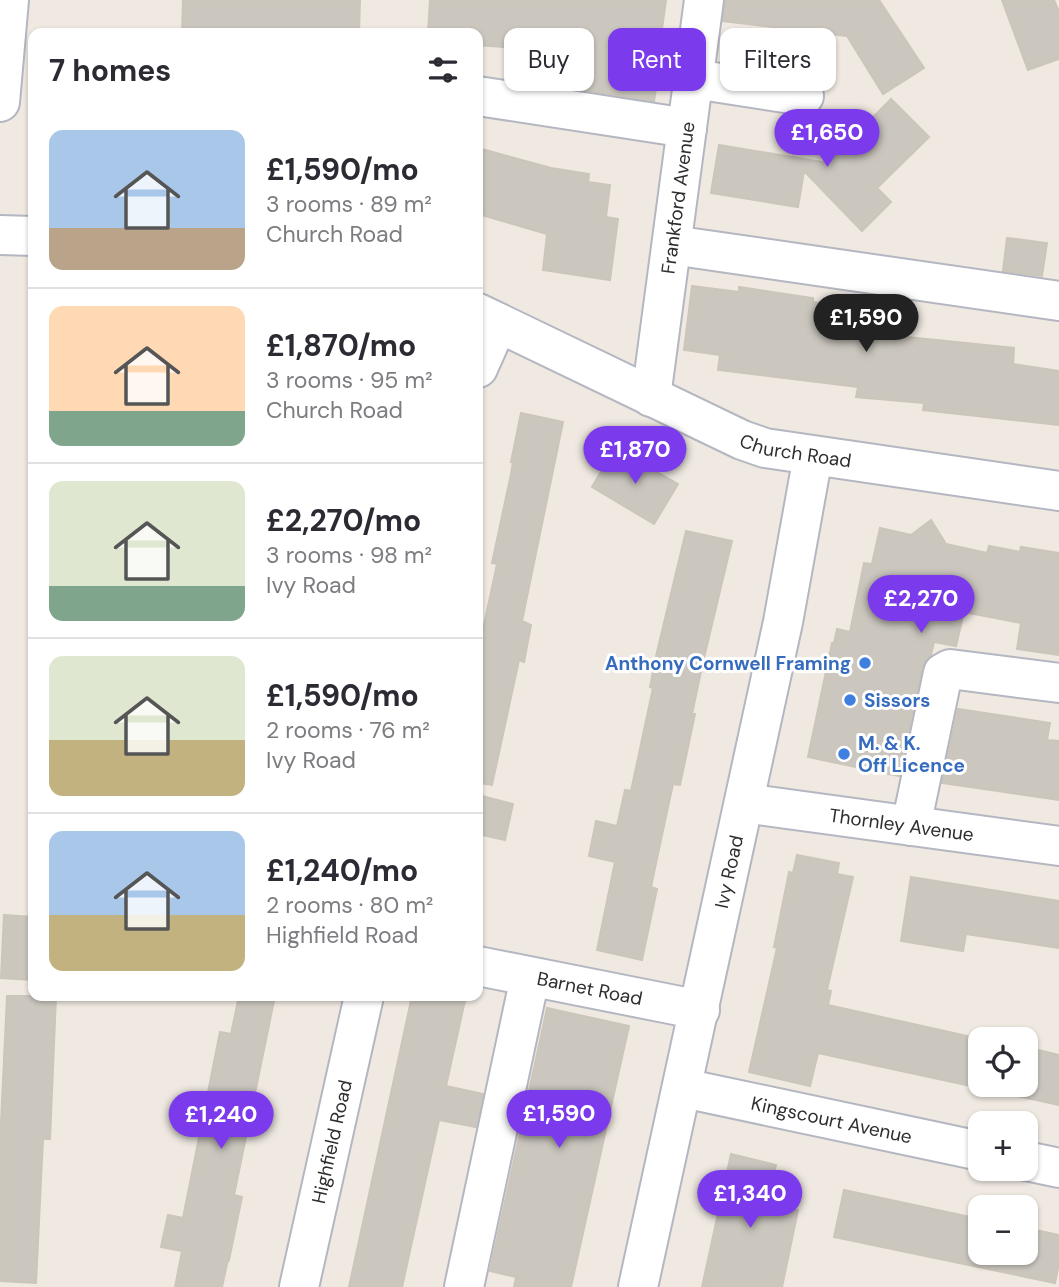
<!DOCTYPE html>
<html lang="en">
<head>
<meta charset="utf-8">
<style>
  :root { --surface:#fff; --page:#f7f7f7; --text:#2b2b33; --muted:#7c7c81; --line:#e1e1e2; --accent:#7c3aed }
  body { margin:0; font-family:"DM Sans",sans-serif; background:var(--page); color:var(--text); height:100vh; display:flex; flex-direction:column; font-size:26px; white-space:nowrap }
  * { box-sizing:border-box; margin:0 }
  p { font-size:23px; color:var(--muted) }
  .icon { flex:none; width:38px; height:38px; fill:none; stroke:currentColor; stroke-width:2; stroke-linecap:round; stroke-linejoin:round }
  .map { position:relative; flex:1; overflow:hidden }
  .side { position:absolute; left:28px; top:28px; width:455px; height:973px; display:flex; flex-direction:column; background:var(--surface); border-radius:14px; box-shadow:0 2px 5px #0004 }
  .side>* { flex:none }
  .top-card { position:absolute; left:504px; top:28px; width:450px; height:63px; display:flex; gap:14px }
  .tools { position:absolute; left:968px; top:1027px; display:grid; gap:14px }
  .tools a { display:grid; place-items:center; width:70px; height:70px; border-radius:14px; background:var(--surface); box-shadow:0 2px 5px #0004; font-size:35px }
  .price { position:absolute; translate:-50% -60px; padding:0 16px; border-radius:24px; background:var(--accent); color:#fff; font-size:23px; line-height:46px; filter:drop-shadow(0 2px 4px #0008) }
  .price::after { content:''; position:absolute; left:50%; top:42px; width:21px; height:16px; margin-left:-10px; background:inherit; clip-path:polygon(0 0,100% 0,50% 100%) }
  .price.selected { background:#222; color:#fff }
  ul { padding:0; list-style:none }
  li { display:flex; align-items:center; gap:21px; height:175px; padding:0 21px }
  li+li { border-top:2px solid var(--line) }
  li span { display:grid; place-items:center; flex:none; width:196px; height:140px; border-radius:14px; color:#555 }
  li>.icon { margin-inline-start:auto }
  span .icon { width:84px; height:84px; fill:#fffc; stroke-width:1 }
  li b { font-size:30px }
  h2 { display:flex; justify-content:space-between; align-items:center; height:84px; padding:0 21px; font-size:30px }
  .tag { padding:0 24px; border-radius:14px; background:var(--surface); box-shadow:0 2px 5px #0004; font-size:24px; line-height:63px }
  .tag.selected { background:var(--accent); color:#fff }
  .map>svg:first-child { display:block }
  .building { fill:#cbc7bf; stroke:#cbc5ba; stroke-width:2 }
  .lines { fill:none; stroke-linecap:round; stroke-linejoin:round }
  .minor-casing { stroke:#b4b7c1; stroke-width:42 }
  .minor { stroke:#fff; stroke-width:38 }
  .shop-dot { fill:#3f7fe0; stroke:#fff; stroke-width:2.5 }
  .labels { text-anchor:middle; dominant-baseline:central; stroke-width:6; stroke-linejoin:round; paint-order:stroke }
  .street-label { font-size:19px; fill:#2e2e2e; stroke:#fff }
  .shop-label { font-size:19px; font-weight:bold; fill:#366cbe; stroke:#fff; text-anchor:start }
</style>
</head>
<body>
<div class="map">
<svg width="1059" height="1287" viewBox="0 0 1059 1287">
  <rect width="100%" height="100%" fill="#efe9e1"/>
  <path class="building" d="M183,0H360L359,33H182Z
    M430,0H666L661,36L664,37L654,101L563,87L569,52L478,45V33H428Z
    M725,0H879L924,68L883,94L847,36L723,21Z
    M1002,0H1054L1059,12V59L1028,70Z
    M891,99L929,137L877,188L891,202L862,231L804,171L798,207L711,193L719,145L828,163Z
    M478,148L551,168L589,174L588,182L610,185L606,217L618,219L610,280L543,270L547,234L478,214Z
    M1007,238L1047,243L1042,276L1003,271Z
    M692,286L739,292V287L813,298V302L880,309L881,297L911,302L907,337L1014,348L1013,364L1059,371V425L923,410L924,403L856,397L858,387L718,370L720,355L684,350Z
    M521,413L563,422L522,621L531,625L524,662L519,660L492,785L478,783V653L497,564L492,563L511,474L513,462H511Z
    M615,448L678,484L654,524L592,487Z
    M931,520L946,544L987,553L989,546L1020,552L1021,547L1059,553V655L1017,649L1021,623L964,612L956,646L934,642L931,655L922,668L899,776L808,757L832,643H834L837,629L850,632L864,563L872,564L880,528L911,535Z
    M686,531L732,541L703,662L692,714H695L680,785L673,784L662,835L651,887L657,889L642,960L597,950L615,862L589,856L596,821L617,826L625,790L631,791L653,688L650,687L657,652Z
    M958,709L1050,723L1047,740L1059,741V800L942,783Z
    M478,795L513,804L505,840L478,834Z
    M797,855L839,863L837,874L853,877L827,990L831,991L828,1005L985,1040H980V1085H1026V1047L1059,1055V1105L818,1053L810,1086L749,1072L777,948L774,947L789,872L793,873Z
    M911,877L1059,901V948L966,934L963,951L901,941Z
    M4,915L33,917V980L1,978Z
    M7,996H56L50,1139H43L36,1283L0,1281V1144Z
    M239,996H275L234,1195L242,1197L229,1260L228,1259L222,1287H175L182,1251L161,1247L168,1215L183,1218L220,1032L231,1034Z
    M412,996H466L446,1086L483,1094L476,1127L439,1120L402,1287H349Z
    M547,1008L629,1026L571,1287H514L516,1277L490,1271Z
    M731,1154L776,1165L767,1204L798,1210L782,1287H702Z
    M844,1190L980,1219V1253H1026V1228L1059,1235V1263L1055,1283L834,1237Z"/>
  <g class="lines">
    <defs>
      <g id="minor">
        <path d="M694,79L804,96"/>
        <path d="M478,96L687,128"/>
        <path d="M0,102L9,0"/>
        <path d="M0,235L33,236"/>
        <path d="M672,245L1059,301"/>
        <path id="s1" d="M478,313L742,440L765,448L1059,491"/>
        <path d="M478,368L498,323"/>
        <path id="s2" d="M651,397L704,0"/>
        <path id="s3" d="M744,803L1059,846"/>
        <path d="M911,826L943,673L950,669L1059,683"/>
        <path id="s4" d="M478,966L700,1010"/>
        <path id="s5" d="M683,1088L980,1151"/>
        <path d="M1026,1161L1059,1168"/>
        <path id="s6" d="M299,1287L364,996"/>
        <path d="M464,1287L530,977"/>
        <path id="s7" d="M638,1287L783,622L813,456"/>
      </g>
    </defs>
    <use href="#minor" class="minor-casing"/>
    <use href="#minor" class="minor"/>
  </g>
  <g class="shop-dot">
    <circle cx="865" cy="663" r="7"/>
    <circle cx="850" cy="700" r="7"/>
    <circle cx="844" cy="754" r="7"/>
  </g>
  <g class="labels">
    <g class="street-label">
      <text stroke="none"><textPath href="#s2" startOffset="201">Frankford Avenue</textPath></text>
      <text stroke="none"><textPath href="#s1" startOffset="348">Church Road</textPath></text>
      <text stroke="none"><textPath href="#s3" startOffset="159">Thornley Avenue</textPath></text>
      <text stroke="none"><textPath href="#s7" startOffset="425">Ivy Road</textPath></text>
      <text stroke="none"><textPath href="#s4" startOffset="114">Barnet Road</textPath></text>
      <text stroke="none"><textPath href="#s5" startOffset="152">Kingscourt Avenue</textPath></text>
      <text stroke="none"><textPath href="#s6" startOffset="149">Highfield Road</textPath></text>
    </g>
    <g class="shop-label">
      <text x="851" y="663" text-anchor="end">Anthony Cornwell Framing</text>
      <text x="864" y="700">Sissors</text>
      <text x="858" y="743">M. &amp; K.<tspan x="858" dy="22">Off Licence</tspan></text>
    </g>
  </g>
</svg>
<div class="tools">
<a><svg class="icon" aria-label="locate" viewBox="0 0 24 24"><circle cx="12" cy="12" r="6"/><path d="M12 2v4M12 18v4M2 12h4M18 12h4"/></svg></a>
<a>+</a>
<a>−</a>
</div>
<b class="price" style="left:827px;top:169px">£1,650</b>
<b class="price selected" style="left:866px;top:354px">£1,590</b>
<b class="price" style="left:635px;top:486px">£1,870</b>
<b class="price" style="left:921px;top:635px">£2,270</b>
<b class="price" style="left:559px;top:1150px">£1,590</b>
<b class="price" style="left:221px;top:1151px">£1,240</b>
<b class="price" style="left:750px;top:1230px">£1,340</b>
<div class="top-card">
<a class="tag">Buy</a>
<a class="tag selected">Rent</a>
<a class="tag">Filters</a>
</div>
<section class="side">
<h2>7 homes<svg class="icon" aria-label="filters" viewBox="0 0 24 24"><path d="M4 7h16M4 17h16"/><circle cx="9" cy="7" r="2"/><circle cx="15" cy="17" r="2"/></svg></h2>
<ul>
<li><span style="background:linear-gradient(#a9c7e8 70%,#b9a48a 0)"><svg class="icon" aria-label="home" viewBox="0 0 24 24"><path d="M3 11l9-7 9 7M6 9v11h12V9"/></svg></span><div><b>£1,590/mo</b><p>3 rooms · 89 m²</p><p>Church Road</p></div></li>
<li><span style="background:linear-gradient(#ffd9b3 75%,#7fa58c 0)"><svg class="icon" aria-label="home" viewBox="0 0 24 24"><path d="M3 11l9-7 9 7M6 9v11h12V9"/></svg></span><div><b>£1,870/mo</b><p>3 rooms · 95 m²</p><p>Church Road</p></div></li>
<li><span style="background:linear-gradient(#dfe7d0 75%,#7fa58c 0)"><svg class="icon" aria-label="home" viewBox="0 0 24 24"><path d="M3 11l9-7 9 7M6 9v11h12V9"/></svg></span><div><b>£2,270/mo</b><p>3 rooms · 98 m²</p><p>Ivy Road</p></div></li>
<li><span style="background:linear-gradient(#dfe7d0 60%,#c2b280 0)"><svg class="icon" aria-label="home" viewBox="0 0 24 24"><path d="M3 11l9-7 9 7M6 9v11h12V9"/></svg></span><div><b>£1,590/mo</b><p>2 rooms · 76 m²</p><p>Ivy Road</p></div></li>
<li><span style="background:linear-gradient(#a9c7e8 60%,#c2b280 0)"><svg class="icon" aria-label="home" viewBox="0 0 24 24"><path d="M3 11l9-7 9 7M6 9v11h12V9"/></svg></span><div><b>£1,240/mo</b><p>2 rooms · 80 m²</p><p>Highfield Road</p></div></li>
</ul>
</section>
</div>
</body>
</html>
